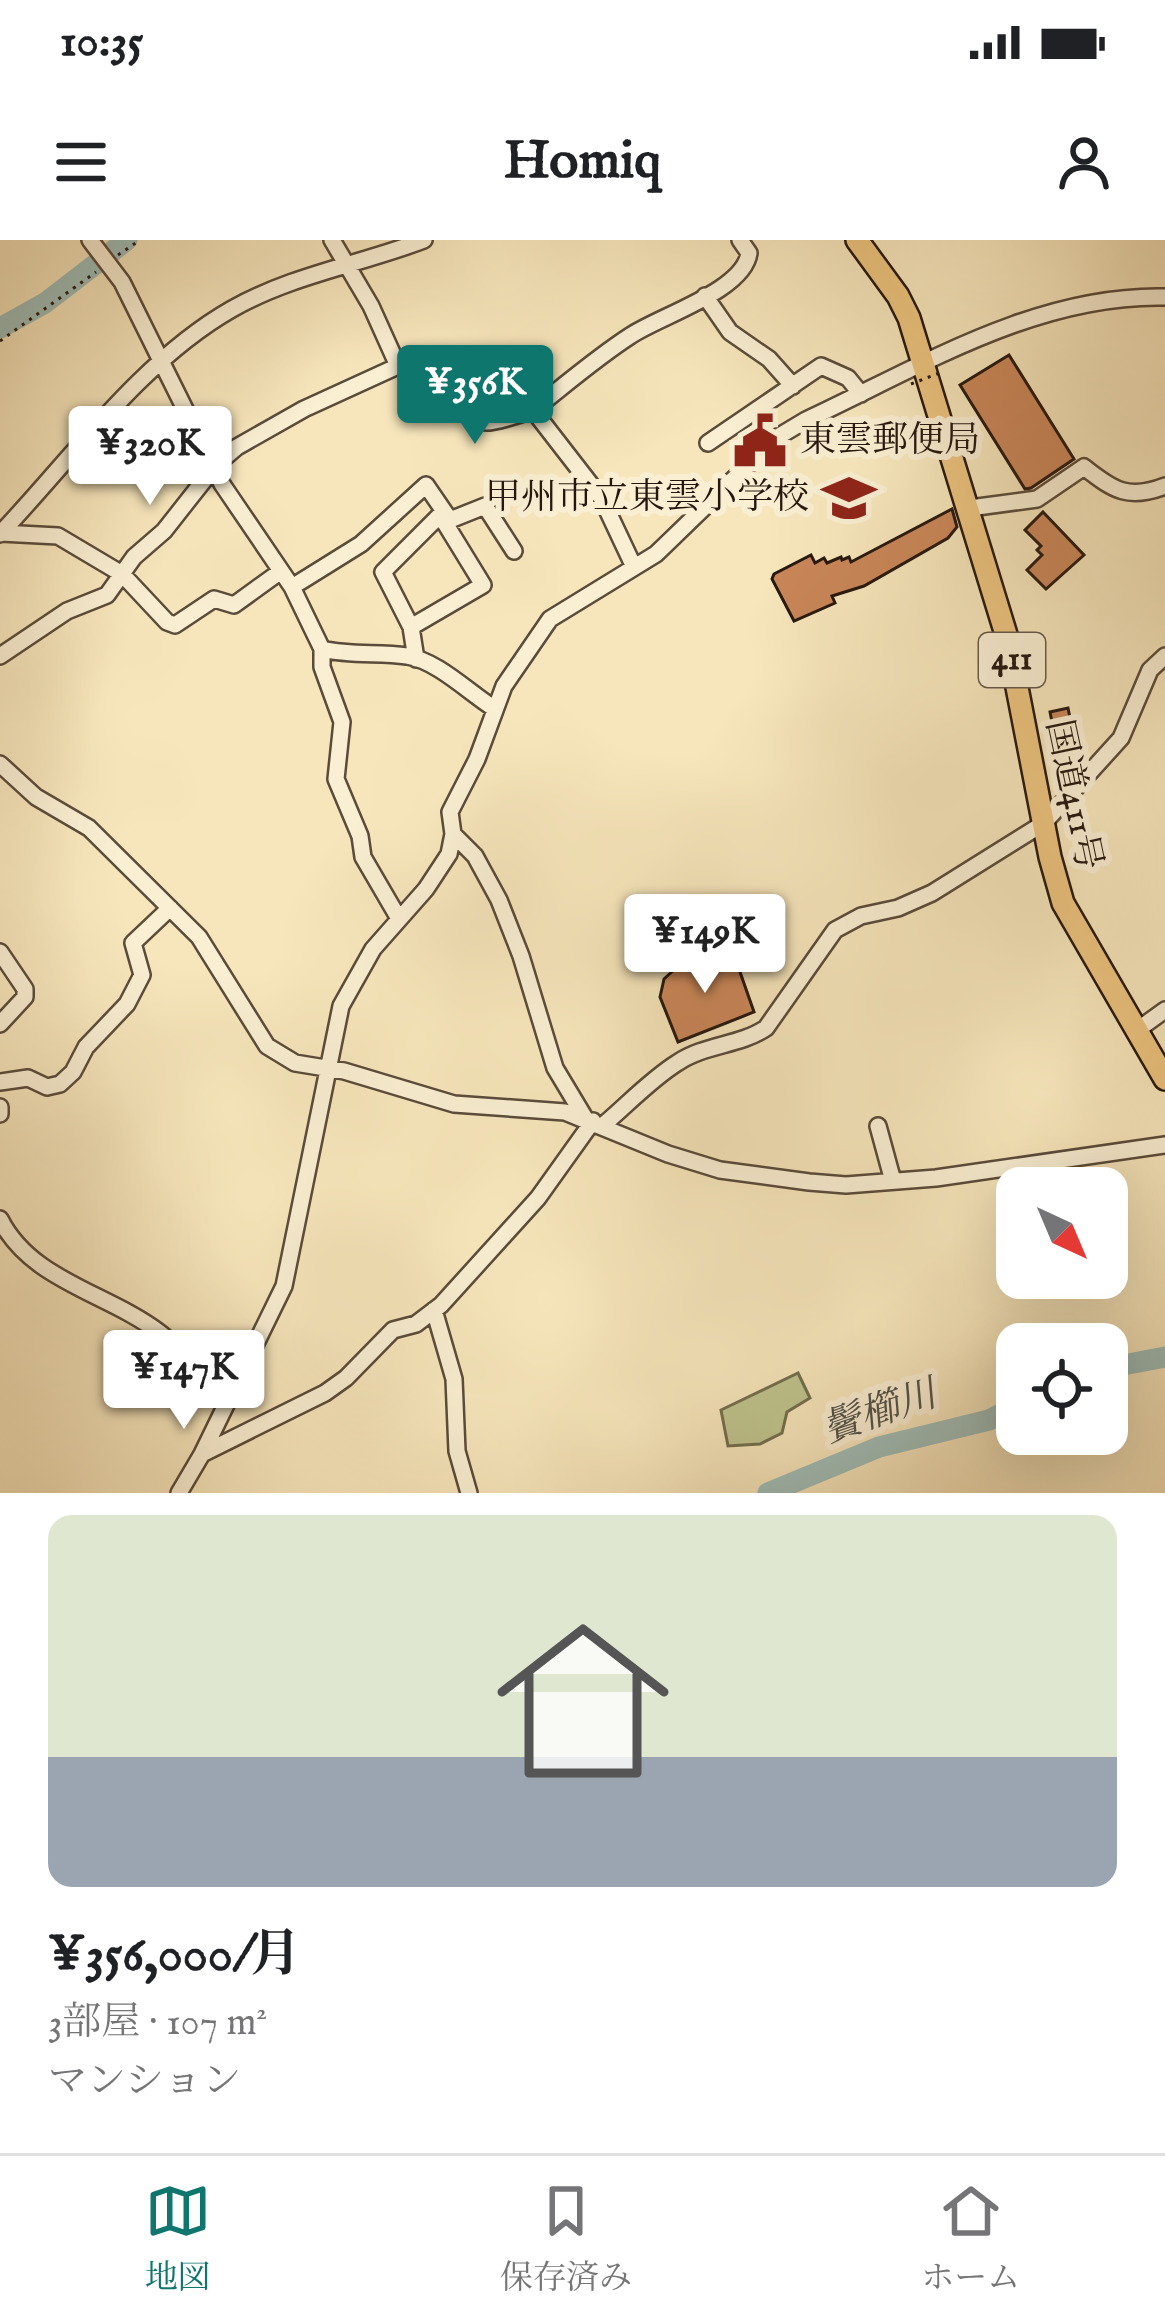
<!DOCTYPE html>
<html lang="ja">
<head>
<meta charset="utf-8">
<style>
  :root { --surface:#fff; --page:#f6f6f6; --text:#202124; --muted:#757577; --line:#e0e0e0; --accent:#0f766e }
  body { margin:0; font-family:"IM FELL English","Noto Serif JP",serif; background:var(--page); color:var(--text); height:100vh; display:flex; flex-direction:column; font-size:45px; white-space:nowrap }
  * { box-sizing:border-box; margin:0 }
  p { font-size:39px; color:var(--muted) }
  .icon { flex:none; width:66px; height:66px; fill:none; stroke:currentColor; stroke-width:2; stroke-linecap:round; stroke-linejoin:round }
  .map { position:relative; height:1253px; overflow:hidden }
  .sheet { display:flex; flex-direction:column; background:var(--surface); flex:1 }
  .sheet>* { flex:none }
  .needle { width:78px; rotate:136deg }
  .controls { position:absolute; left:996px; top:927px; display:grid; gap:24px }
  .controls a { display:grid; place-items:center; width:132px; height:132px; border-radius:24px; background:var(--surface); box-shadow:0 12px 48px #0002; font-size:60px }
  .price { position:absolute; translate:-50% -102px; padding:0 27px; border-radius:12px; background:#fff; color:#222; font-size:39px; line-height:78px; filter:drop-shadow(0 3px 6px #0008) }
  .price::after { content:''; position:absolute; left:50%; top:72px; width:36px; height:27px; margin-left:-18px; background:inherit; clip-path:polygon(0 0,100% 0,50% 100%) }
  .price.active { background:var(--accent); color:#fff }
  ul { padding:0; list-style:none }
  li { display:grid; align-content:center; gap:24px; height:636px; padding:0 48px }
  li+li { border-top:3px solid var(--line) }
  li span { display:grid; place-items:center; height:372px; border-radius:24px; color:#555 }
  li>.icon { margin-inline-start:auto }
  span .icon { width:216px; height:216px; fill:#fffc; stroke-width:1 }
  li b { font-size:51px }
  .status { display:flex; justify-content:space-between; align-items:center; height:84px; padding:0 60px; background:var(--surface); direction:ltr }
  .status svg { height:33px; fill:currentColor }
  header { display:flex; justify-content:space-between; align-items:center; height:156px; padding:0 48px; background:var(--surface); font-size:54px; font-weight:800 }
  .menu { display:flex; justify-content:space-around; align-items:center; height:168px; border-top:3px solid var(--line); background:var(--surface); font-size:33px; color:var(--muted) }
  .menu a { display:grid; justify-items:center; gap:6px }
  .menu .active { color:var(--accent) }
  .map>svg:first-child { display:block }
  .green { fill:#bfc48e; stroke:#726e4e; stroke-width:3 }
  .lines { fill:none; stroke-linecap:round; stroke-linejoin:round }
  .river { stroke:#9fbeb9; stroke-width:21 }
  .building { fill:#c98658; stroke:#26170e; stroke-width:3 }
  .minor-casing { stroke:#5a4b3a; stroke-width:20 }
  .highway-casing { stroke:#26170e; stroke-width:26 }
  .path { stroke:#26170e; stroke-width:3; stroke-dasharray:3 6; stroke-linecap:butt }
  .minor { stroke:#faefd3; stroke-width:15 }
  .highway { stroke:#ecc37e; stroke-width:21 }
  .path-bridge { stroke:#26170e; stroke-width:3; stroke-dasharray:3 6; stroke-linecap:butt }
  .labels { text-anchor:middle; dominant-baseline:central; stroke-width:12; stroke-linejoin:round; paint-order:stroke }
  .shield { fill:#faefd3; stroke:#665849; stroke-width:3 }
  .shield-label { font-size:33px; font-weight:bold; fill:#26170e }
  .poi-label { font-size:36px; fill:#26170e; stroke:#faefd3; text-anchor:start }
  .street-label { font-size:36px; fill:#26170e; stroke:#faefd3 }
  .water-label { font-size:39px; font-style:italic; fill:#50514a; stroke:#faefd3 }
</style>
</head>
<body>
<div class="status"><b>10:35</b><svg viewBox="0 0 49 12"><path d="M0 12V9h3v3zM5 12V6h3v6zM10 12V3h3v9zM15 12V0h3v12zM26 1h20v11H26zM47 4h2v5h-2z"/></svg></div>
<header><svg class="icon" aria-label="menu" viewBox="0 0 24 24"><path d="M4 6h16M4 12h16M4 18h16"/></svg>Homiq<svg class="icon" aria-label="person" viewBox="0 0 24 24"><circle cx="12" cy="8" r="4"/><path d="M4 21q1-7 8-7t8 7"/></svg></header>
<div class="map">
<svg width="1165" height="1253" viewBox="0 0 1165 1253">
  <rect width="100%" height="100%" fill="#f7e6bc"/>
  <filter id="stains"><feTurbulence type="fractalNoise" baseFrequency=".00167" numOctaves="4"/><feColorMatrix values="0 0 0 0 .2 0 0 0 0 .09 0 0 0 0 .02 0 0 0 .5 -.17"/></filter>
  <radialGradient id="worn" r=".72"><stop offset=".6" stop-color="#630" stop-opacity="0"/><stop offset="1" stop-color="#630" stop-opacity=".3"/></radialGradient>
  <path class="green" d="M798,1133L810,1158L787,1172L782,1193L760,1204L728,1206L721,1170Z"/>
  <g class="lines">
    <path class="river" d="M0,88L45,63L127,0
      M1107,1128L1165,1117
      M768,1253L879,1207L989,1180L1017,1166"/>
  </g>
  <path class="building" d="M1009,115L1074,219L1031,248L1025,249L960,145Z
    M952,269L957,287L948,298L864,346L832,356L835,363L794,381L772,339L774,334L811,315L815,323L824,318L827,323L841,317L842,320L849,317L851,322Z
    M1043,272L1084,315L1046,349L1027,330L1042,315L1037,310L1041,306L1025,290Z
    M1068,468L1077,513L1059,517L1050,472Z
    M733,712L754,772L678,802L660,757L664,739L677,727L679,730Z"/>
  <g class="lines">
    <defs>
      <path id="minor" d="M90,0L122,42L222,244L292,347L322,409C351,416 378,412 407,416C438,421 468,452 495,469
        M332,0L371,66L398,126
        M705,56L730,92L769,119L793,146
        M533,170C565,145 596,118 630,96C659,76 744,51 749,13L740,0
        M708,203L821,126L848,138L861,154
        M970,268L1037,259L1084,227C1114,251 1129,260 1165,246
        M1,293L58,296L122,334L167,382L175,385L214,359L234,365L281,331
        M0,294C71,219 142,120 232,69C292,35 361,24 424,0
        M292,347L361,304L426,245L450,280L485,266L514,311
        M411,387L483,345L440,275L383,332L411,387L416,419
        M322,409V427L342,482L336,539L360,596L363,617L398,677
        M0,416L67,371L107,355L134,317L164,291L216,225L237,207L304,169L398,126C412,129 433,131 445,141C492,177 456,196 533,170L602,259L634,327
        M0,524L36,557L89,588L199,697L267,806L295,823L344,831L454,864L565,872L668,914L720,930L809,942L846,945L936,938L1165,905
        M453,594L475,616L499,660L521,716L555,828L585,878
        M0,712L25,749V757L0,784
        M1136,791L1165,770
        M0,842L28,838L47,847L60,844L73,832L86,807L127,764L142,735L133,703L170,668
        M0,867V874
        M602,886C626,866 650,840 677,823C705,804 739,806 766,788L835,690L861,676L898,668L932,653L1044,583L1121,498L1150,430L1165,416
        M878,886L893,941
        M0,979C31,1041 108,1053 160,1093C185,1113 207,1136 230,1157
        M434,1070L454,1139L457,1211L469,1253
        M202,1214L325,1153L346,1138L393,1090L416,1084L441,1065L538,958L593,881
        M179,1253L202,1214L284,1046L341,766L373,709L426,649L449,614L453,594L450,572L477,519L504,446L550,379L656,314L776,198L806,180C920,127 1036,54 1165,57"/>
      <path id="highway" d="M857,0L898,56L909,78L1008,401L1050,617L1063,663L1165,839"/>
    </defs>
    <use href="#minor" class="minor-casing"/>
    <use href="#highway" class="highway-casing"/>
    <path class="path" d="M118,15L140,0
      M0,101L96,32"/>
    <use href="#minor" class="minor"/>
    <use href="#highway" class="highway"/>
    <path class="path-bridge" d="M911,144L942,132"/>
  </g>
  <defs>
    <symbol id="civic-bare" viewBox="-9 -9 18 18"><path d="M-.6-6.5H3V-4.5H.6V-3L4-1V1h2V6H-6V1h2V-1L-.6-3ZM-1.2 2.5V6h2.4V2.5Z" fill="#8f2418" stroke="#faefd3" stroke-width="2.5" paint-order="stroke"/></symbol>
    <symbol id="school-bare" viewBox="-9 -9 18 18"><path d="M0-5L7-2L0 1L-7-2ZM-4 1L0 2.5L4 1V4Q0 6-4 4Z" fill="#8f2418" stroke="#faefd3" stroke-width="2.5" paint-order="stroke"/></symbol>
  </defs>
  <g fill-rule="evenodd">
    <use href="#civic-bare" x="722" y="163" width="76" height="76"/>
    <use href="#school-bare" x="811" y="220" width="76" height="76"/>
  </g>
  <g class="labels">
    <rect class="shield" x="979" y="393" width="66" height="54" rx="9"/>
    <g class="shield-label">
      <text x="1012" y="420">411</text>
    </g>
    <g class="poi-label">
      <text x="800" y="201">東雲郵便局</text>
      <text x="809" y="258" text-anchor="end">甲州市立東雲小学校</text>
    </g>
    <g class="street-label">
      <text transform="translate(1073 555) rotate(78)">国道411号</text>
    </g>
    <g class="water-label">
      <text transform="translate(880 1173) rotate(-19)">鬢櫛川</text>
    </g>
  </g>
  <rect width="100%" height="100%" filter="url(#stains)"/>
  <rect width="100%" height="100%" fill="url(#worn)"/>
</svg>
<div class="controls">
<a><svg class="needle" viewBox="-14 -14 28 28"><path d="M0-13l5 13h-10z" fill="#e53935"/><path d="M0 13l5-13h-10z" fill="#757577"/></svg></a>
<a><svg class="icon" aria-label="locate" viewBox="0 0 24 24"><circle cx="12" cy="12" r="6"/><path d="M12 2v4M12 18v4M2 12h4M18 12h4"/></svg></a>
</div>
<b class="price active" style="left:475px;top:207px">¥356K</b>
<b class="price" style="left:150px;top:268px">¥320K</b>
<b class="price" style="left:705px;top:756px">¥149K</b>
<b class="price" style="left:184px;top:1192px">¥147K</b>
</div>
<section class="sheet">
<ul>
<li><span style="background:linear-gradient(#dfe7d0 65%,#9aa5b1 0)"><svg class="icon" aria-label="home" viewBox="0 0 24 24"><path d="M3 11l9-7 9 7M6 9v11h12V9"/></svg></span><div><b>¥356,000/月</b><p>3部屋 · 107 m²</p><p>マンション</p></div></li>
</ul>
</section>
<nav class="menu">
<a class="active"><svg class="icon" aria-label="map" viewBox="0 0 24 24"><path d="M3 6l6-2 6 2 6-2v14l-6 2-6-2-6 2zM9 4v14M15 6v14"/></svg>地図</a>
<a><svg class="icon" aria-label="saved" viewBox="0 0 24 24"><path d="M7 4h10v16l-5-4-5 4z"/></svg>保存済み</a>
<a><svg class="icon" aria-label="home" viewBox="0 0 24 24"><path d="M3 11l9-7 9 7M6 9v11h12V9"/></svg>ホーム</a>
</nav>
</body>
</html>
